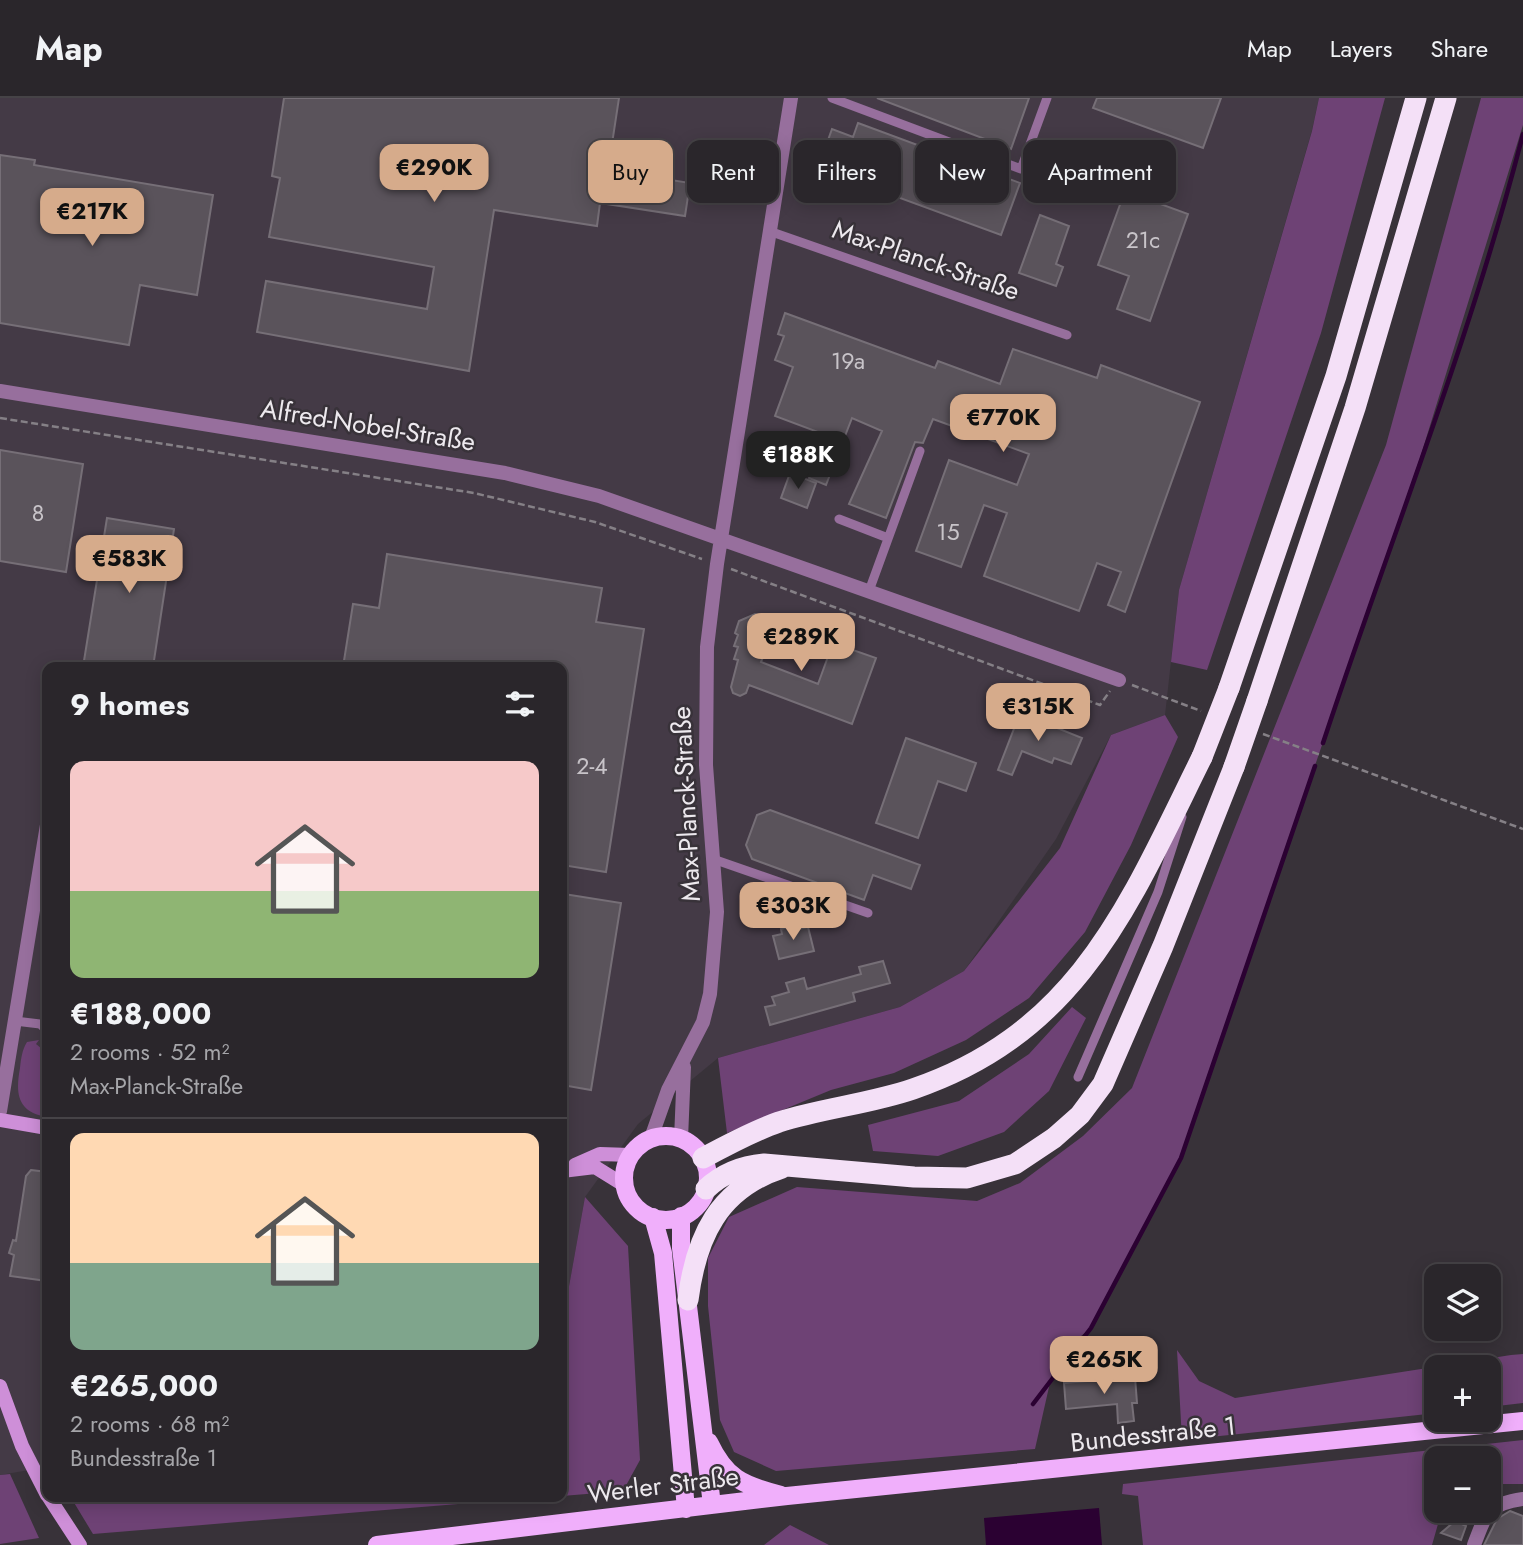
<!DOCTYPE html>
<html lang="en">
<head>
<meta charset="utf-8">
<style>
  :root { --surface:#2a262b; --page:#322e33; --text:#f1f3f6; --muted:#a5a5a9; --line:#464347; --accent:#d6ab8b }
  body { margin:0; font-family:Jost,sans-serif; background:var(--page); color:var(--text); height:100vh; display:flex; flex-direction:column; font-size:26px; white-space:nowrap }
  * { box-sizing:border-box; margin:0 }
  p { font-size:23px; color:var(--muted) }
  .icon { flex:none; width:38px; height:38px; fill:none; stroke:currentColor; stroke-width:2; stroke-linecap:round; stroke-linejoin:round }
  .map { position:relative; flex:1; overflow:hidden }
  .side { position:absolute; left:42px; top:564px; width:525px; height:840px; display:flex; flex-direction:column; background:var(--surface); border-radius:14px; box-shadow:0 4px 18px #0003,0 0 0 2px var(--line) }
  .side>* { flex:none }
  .top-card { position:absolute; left:588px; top:42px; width:665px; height:63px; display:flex; gap:14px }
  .controls { position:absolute; left:1424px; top:1166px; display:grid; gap:14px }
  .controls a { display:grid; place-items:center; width:77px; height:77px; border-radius:14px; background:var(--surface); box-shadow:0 4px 18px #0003,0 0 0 2px var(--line); font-size:35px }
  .price { position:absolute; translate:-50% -60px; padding:0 16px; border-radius:14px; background:var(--accent); color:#111; font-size:23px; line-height:46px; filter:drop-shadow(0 2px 4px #0008) }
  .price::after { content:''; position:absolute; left:50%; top:42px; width:21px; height:16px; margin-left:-10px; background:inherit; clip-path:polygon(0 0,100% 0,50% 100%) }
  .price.current { background:#222; color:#fff }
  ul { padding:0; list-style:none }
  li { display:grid; align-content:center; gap:14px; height:371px; padding:0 28px }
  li+li { border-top:2px solid var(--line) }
  li span { display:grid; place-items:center; height:217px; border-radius:14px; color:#555 }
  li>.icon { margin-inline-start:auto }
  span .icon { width:126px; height:126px; fill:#fffc; stroke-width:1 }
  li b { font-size:30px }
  h2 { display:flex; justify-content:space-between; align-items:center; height:84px; padding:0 28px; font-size:30px }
  .chip { padding:0 24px; border-radius:14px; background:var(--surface); box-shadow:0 4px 18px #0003,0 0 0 2px var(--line); font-size:24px; line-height:63px }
  .chip.current { background:var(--accent); color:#111 }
  header { display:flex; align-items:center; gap:42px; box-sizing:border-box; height:98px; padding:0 35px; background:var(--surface); border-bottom:2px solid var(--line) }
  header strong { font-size:33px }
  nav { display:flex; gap:38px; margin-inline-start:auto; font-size:24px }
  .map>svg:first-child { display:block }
  .built { fill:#443a46 }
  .green { fill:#6e4275 }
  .water { fill:#2b0132 }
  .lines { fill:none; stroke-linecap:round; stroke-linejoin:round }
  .stream { stroke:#2b0132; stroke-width:4.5 }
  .building { fill:#5a535b; stroke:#766f77; stroke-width:2 }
  .path { stroke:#858086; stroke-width:2.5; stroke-dasharray:7 3.5; stroke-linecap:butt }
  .lane { stroke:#976f9d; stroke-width:9 }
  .street { stroke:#976f9d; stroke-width:14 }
  .secondary { stroke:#ce8fd8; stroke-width:14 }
  .primary { stroke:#f0affb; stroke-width:18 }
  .highway { stroke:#f4e0f7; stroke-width:21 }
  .highway-bridge { stroke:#f4e0f7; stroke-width:21 }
  .labels { text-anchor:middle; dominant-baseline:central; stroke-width:5; stroke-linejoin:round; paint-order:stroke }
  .number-label { font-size:23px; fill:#c8c4c9 }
  .street-label { font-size:26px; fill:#ede9ee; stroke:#383239 }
</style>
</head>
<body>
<header>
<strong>Map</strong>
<nav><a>Map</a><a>Layers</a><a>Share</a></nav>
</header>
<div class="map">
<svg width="1523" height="1447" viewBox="0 0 1523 1447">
  <rect width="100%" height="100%" fill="#383239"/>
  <path class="built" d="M0,0H1319L1312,32L1179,492L1165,617L1111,637L1056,741L964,873L900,909L718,960L638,1026L585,1099L568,1194L562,1280V569H47V1369L0,1377Z"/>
  <path class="green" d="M1319,0H1385L1321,235L1207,572L1171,564L1179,492L1312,33Z
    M1481,0H1523V27L1420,360L1181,1060L1091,1230L1056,1258L1035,1351L776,1373L734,1354L720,1322L708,1208V1160L729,1119L797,1089L977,1103L1020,1085L1083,1038L1132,990L1386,347Z
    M1165,617L1178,639L1131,747L1085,834L1029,900L966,942L894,975L831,992L727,1035L718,960L900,909L964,873L1060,750L1111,637Z
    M1072,909L1086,920L1049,993L1004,1034L938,1058L873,1053L868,1027L959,1003L1029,956Z
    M39,942L36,946L47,955V1019C18,1014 15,997 20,970C21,961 22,952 27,944Z
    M585,1099L628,1148L640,1362L623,1393L562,1398V1280L568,1194Z
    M1177,1252L1199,1283L1235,1300L1511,1257L1523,1256V1305L1489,1309V1269H1437V1315L1182,1342Z
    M1523,1342V1386H1489V1360H1437V1412H1442L1432,1447H1143L1138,1398L1122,1396L1123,1386Z
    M10,1376L39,1440L0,1446V1377Z
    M70,1398H556L93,1436Z
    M790,1427L829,1447H764Z"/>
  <path class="water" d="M1099,1410L1102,1447H986L984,1420Z"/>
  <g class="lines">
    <path class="stream" d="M1323,645C1390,442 1470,243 1523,36
      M1033,1306L1091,1230L1181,1060L1315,668"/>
  </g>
  <path class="building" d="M284,0H619L608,72L690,85L685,118L600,105L597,128L494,112L469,273L257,234L266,183L427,211L434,169L269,139L280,80L272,78Z
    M877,0H1029L1011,51Z
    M1097,0H1221L1203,50L1093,10Z
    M858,25L1020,85L1001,137L818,70L832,31L853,39Z
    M0,57L35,62L34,67L213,97L197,197L140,187L129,247L0,225Z
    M1125,93L1188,116L1150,223L1117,211L1129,178L1098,167Z
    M1040,117L1069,128L1056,166L1063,169L1056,188L1019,175Z
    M785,215L935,270L938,263L1000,286L1013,251L1097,280L1101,267L1200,304L1125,514L1108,507L1121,474L1097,465L1079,513L984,478L1007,415L984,407L961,469L916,453L949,362L1017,387L1029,356L933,321L923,345L915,344L886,420L849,406L882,333L852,320L826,387L809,380L826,337L775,318L793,269L775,262L784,238L778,236Z
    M0,352L83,366L66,474L0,463Z
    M790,375L816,385L807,410L781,400Z
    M107,420L174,431L153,569H83Z
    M387,456L602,490L596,524L644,531L606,774L562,767V569H343L353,506L379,510Z
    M755,516L777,524L761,564L818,586L833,545L876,560L852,626L749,587L746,595L740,598L733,595L731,589L738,562L734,561L738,549L734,548L738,537L735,535L739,523Z
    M1020,615L1082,640L1071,666L1054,660L1052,665L1022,653L1012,677L998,672Z
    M906,640L976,665L966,693L938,683L918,740L876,725Z
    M770,712L920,767L911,791L873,777L864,802L752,761L746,747L757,717Z
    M564,796L621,805L591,992L562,987Z
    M797,827L798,831L808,829L814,853L779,861L773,838L782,836L781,831Z
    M883,863L890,885L853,895L855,903L770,927L765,909L775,907L772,899L789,894L786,885L804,880L807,891L861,876L859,869Z
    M31,1072L47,1074V1183L10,1178L14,1157L9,1155L13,1142L16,1143L26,1078Z
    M1135,1279L1137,1305H1132L1134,1323L1118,1325L1117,1306L1066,1311L1064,1285Z
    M1510,1413L1523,1418V1447H1484L1497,1421Z
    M1455,1423L1466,1428L1461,1442L1441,1435Z"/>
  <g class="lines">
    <path class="path" d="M0,320L474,395L595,424L702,461
      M731,471L1100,607L1110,593
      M1132,587L1201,613
      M1263,636L1523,731"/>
    <path class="lane" d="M832,0L1021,71L1047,0
      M769,133L1067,237
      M839,421L888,440
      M869,493L920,353
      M713,761L868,815
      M15,923L40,926L47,932
      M1078,979L1158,794L1182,719"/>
    <path class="street" d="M0,293L505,375L599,398L1119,582
      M0,1013L47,727
      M651,1040L668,992L703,924L710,896L717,814L706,667L707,549L717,466L791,0
      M681,1041L684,969
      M1474,1447C1486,1415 1488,1406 1523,1401"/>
    <path class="secondary" d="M0,1022L47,1030
      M575,1067L600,1056L630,1057
      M562,1073L595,1069L624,1087
      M0,1288L22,1348L47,1397
      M48,1398L80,1447"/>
    <path class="primary" d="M624 1080a42 42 0 1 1 84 0a42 42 0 1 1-84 0Z
      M681,1118V1150L712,1407
      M653,1119L663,1155L686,1411
      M709,1344C726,1380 742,1387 781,1397
      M377,1447L787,1398L1523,1323"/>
    <path class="highway" d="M1229,590L1336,278L1416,0
      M1257,603L1355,310L1446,0
      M703,1060C727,1047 753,1033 779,1024C823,1010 869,1006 913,991C1080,934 1130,804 1202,659
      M706,1091C723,1075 741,1068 764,1066L914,1079L967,1080L1015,1066L1054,1040L1080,1017L1103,986L1163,848L1234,669
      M688,1202C696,1139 718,1091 782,1070"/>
    <path class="highway-bridge" d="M1202,659L1229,590
      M1234,669L1257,603"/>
  </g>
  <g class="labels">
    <g class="number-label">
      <text x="1143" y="142">21c</text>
      <text x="848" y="263">19a</text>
      <text x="38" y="415">8</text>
      <text x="948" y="434">15</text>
      <text x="592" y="668">2-4</text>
    </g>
    <g class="street-label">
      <text transform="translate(926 162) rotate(19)">Max-Planck-Straße</text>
      <text transform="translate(368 327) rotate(9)">Alfred-Nobel-Straße</text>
      <text transform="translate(686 706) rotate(-93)">Max-Planck-Straße</text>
      <text transform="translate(1153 1336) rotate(-6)">Bundesstraße 1</text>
      <text transform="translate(663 1387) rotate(-7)">Werler Straße</text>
    </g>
  </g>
</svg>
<div class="controls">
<a><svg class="icon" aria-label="layers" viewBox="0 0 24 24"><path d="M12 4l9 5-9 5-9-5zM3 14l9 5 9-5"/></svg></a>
<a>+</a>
<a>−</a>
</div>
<b class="price" style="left:434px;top:106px">€290K</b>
<b class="price" style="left:92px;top:150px">€217K</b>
<b class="price" style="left:1003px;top:356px">€770K</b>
<b class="price current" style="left:798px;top:393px">€188K</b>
<b class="price" style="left:129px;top:497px">€583K</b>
<b class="price" style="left:801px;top:575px">€289K</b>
<b class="price" style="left:1038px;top:645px">€315K</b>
<b class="price" style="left:793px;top:844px">€303K</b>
<b class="price" style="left:1104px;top:1298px">€265K</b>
<div class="top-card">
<a class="chip current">Buy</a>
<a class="chip">Rent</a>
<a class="chip">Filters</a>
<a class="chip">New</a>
<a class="chip">Apartment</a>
</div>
<section class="side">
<h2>9 homes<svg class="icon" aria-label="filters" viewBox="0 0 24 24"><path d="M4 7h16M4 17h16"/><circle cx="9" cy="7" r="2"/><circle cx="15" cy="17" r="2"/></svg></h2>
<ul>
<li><span style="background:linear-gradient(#f6c9c9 60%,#8fb573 0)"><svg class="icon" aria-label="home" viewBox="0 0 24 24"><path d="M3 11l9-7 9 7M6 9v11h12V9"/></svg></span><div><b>€188,000</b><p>2 rooms · 52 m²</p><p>Max-Planck-Straße</p></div></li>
<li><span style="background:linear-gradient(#ffd9b3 60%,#7fa58c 0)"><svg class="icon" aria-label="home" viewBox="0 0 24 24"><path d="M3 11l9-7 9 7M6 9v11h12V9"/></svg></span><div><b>€265,000</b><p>2 rooms · 68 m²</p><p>Bundesstraße 1</p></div></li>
</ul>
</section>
</div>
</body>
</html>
